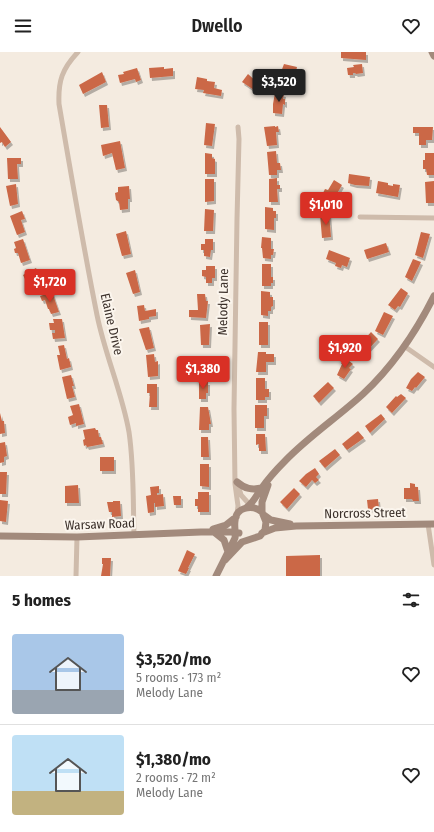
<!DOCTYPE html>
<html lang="en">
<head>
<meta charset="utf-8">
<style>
  :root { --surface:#fff; --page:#f6f6f6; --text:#222; --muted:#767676; --line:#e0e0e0; --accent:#d93025 }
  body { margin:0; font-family:"Fira Sans Condensed",sans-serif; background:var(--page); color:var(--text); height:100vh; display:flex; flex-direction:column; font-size:15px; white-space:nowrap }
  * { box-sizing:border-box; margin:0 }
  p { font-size:13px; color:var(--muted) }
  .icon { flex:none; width:22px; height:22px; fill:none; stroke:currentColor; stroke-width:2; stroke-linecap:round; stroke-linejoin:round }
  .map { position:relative; height:524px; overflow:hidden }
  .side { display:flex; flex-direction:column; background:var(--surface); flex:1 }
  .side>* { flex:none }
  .price { position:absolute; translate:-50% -34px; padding:0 9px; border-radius:4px; background:var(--accent); color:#fff; font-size:13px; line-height:26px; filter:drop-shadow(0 1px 2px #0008) }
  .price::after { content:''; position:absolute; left:50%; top:24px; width:12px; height:9px; margin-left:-6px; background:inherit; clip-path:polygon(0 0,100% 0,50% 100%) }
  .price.selected { background:#222; color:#fff }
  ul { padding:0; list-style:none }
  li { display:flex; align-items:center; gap:12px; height:100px; padding:0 12px }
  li+li { border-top:1px solid var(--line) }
  li span { display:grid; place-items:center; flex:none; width:112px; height:80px; border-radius:4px; color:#555 }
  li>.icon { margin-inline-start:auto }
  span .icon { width:48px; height:48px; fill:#fffc; stroke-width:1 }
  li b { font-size:17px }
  h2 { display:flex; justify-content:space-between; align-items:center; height:48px; padding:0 12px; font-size:17px }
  header { display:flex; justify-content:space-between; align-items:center; height:52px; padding:0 12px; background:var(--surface); font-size:18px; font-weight:600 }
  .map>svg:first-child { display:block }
  .building { fill:#cb6847; filter:url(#shadow) }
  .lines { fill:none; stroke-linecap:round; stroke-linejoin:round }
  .street { stroke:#cebbab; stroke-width:5 }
  .secondary { stroke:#a28a7c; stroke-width:7 }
  .labels { text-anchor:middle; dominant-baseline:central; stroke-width:4; stroke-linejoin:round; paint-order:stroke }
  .street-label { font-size:13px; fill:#3b302a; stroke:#fbf5ed }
</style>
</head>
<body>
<header><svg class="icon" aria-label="menu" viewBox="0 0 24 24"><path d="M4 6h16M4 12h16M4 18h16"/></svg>Dwello<svg class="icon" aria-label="heart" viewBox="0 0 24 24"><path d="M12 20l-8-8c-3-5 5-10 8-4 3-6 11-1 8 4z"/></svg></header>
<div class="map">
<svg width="434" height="524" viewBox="0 0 434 524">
  <defs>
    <filter id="shadow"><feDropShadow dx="2" dy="3" stdDeviation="0" flood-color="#0004"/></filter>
  </defs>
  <rect width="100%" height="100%" fill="#f4ebe0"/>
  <path class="building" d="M341,0H366V8L341,6Z
    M284,12L297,15L295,24L281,20Z
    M362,12L363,21L356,22L355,21H353V23H348L347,16L354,15L353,13Z
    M164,15V17L173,16V24L150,26L149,16Z
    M137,16L141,28L136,30L135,27L120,31L118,23L124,22L123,20Z
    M102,20L106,30L83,42L79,33Z
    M248,22L259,32L254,38L242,30Z
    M197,25L207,27V29L215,30L214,36L222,38L221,44L203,41L204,38L195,37Z
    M275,41L284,42L283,47H285V53L283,52L282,62L273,61V52Z
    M99,53H107L109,75L101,76Z
    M206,71L215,72L212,94L204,93Z
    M275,74V75L278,74L279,80H276L277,93L267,94L264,75Z
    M0,75L11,90L5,95L2,90L0,91Z
    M413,75H433L432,88H426V93H419V81H413Z
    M120,89L125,116L116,118L112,101L103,104L101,93Z
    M276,99L277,111H280L281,118H277V123H269L267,100Z
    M205,101L212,102V106L215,107V122H205Z
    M425,101H434V123H427L426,117H423V108H425Z
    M7,106H21V112H17L18,127H8Z
    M349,122L370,125L369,134L355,133L348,131Z
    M277,126V133H280V137H277L278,150H269V127Z
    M205,127H214V149L205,150Z
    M334,128L342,133L331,152L323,147L326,142L323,141L325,137L328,138Z
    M378,129L388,131V133L393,134V132L400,133L398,145L376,141Z
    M434,129V151H426L425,130Z
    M16,132L18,152L10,154L6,134Z
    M129,134L130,147H128V157L120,158L119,150L116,148L115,141L118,140V135Z
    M265,155L273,156V159H276V166H274V178L265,177Z
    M205,157L214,158L213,179H204Z
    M22,159L25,167L21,168L25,180L17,183L10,164Z
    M329,161L331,185L322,186L320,162Z
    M126,179L131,202L122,204L116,182Z
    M421,180L430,182L423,206L415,203Z
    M262,185L271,186V197H274L273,203H271V207L263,206L262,196H261Z
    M23,187L30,208L21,211L18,201H15L14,197L16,196L14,190Z
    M205,187H213V198H211L210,205L204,204V198H201V192H205Z
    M386,191L389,200L367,207L364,198Z
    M329,198L350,206L347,215L342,213L341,216L335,214L336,211L326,207Z
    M413,207L421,210L412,229L405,225Z
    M262,212H271V225H273V231H271V234H262Z
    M206,214H215V226H212V231H206V225L202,224V218H206Z
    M36,216L44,235L37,239L30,226L26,229L23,223Z
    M135,218L140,240L133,242L126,221Z
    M401,236L408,241L400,255L398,254L395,258L388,253Z
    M261,239L270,240V245H273V254L271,255V259H268V264L261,263Z
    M52,240L59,260L51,262L49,257H48L45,248L42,249L40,244Z
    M197,242H205L206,249H208L206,266L189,265V258H198Z
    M144,253L145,259L156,257V264L149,265V267L139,269L137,254Z
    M384,260L393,264L383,283L375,279Z
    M53,267H62L65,286L53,287L52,281H55V278H50L49,271H54Z
    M259,270H268V293H259Z
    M210,272L209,293H201L200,273Z
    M149,275L154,296L146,298L139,277Z
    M371,280L378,287L362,304L355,298Z
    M64,293L67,307L69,306L71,315L60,318L57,303H60L58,294Z
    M258,300H266V302H274V310H266V320H256Z
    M154,302L155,310L158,309V324L148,325L146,303Z
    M345,306L353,312L349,316L351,317L344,327L337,323L342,312H341Z
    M418,320L425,325L416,336L415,335L412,339L406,336L411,327Z
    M71,323L74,334H72L75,345L67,347L62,325Z
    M256,326H265V337H269V345H265V348H256Z
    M199,330H208V341H206V347H199Z
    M328,330L334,336L319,351L313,344Z
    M147,332H157V355H149L150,341H147Z
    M401,342L406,346L392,361L386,355L396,344L397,345Z
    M79,352L84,372L76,374V371L70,373L68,365L73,363L70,354Z
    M255,353H267V364H264V376H255Z
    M200,355H208L211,372H209V378H199Z
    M0,361L2,369H4L5,381L0,382Z
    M381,362L385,367L370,381L365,374Z
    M95,376L96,378H98L99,385H101L103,392L87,395L86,393L84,394L83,388L85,387L83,378Z
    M358,379L364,386L347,398L342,392Z
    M256,382H265L266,399H259V392L256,393Z
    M201,385H208L209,405H201Z
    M5,390L7,404L4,405V410L0,411V391Z
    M335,397L340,403L325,416L319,409Z
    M100,405H114V419H100Z
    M200,412H209V435L200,434Z
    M315,416L319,422L316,425L319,428L315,431L312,428L306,435L299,429L306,422Z
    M0,420H7L6,442H0Z
    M410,431L415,432V435H418L419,449H413L412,447H404V436H410Z
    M78,433L79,451H65V434Z
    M159,434V441H157V443L163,442L164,454L155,455V451H154V460L148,461L146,444L151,443L150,435Z
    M294,436L300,442L287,457L280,450Z
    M198,440H209V460H198V454H195V447H198Z
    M173,444H181V453H174Z
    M378,447L379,456H374V458L368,457L367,448Z
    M0,448L8,449L6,470L0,469Z
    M113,449H120L121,464L112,465V460H109L107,450H113Z
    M187,498L195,502L188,516H189L186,522L178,519Z
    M320,503V524H286V504Z
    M102,506H111L110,524H101L103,512H102Z"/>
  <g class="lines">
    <path class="street" d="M78,0C62,17 58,29 59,52C71,122 83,193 97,263C105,303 122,340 129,380C134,414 133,449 134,483
      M360,165L434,166
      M404,294L434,315
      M237,429L241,443L250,453
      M237,462L238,454L235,432L234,357L237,167L239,87L238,75
      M428,472L434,513
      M76,524L77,485"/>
    <path class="secondary" d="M432,0L434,4
      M237,430C245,437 252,438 262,436
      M246,456C254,450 256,444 261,437C268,427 277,417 285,409C309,384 338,365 363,342C393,314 416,280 434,244
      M264,463L271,468L290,472
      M213,477L226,473L236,465
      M214,480L224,488L228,500
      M262,481L275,476L296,474L434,472
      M0,484L77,485L201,480H231L239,481
      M225,508L242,490L260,484L265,478L266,470L262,460V450L268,433
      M216,524L235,486C236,480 234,475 235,469C236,455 252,452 262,460"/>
  </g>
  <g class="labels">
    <g class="street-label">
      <text transform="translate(223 250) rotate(-89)">Melody Lane</text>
      <text transform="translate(112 272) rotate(77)">Elaine Drive</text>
      <text transform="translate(365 461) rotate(-1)">Norcross Street</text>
      <text transform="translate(100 472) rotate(-2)">Warsaw Road</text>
    </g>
  </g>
</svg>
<b class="price selected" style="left:279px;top:51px">$3,520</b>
<b class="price" style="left:326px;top:174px">$1,010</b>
<b class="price" style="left:50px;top:251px">$1,720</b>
<b class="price" style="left:345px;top:317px">$1,920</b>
<b class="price" style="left:203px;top:338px">$1,380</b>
</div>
<section class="side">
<h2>5 homes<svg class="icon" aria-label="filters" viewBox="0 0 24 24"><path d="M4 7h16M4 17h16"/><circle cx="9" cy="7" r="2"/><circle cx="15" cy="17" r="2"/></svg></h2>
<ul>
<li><span style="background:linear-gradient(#a9c7e8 70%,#9aa5b1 0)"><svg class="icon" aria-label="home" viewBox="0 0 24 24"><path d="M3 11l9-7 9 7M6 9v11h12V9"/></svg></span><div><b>$3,520/mo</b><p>5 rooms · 173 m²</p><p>Melody Lane</p></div><svg class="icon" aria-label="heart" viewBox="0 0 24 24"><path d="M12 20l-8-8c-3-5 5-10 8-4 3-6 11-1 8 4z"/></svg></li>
<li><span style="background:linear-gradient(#bfe0f5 70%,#c2b280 0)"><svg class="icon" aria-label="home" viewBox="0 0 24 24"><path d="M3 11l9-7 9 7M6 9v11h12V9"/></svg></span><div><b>$1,380/mo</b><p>2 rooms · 72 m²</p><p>Melody Lane</p></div><svg class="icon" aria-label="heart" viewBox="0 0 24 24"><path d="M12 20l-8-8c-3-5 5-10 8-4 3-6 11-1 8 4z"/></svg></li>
</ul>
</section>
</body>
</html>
